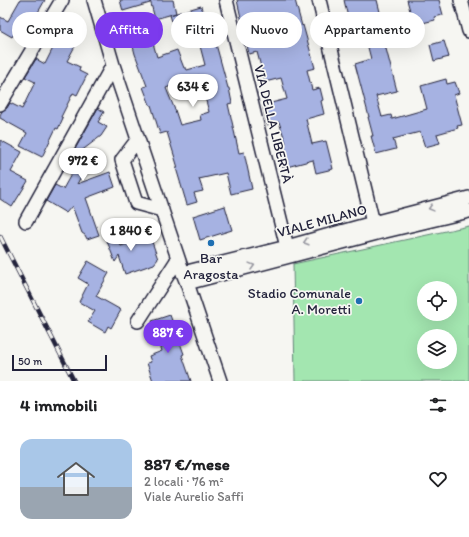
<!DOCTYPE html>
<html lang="it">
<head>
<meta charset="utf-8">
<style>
  :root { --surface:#fff; --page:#f6f6f6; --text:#202124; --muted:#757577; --accent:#7c3aed }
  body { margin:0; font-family:Itim,sans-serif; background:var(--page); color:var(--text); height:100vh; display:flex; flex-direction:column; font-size:15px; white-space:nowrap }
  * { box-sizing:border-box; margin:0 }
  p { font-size:13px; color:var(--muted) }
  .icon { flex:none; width:22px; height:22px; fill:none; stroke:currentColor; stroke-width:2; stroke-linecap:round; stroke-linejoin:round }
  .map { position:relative; height:381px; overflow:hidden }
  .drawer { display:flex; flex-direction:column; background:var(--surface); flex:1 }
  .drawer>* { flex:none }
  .banner { position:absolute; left:12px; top:12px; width:445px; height:36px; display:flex; gap:8px }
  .controls { position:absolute; left:417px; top:281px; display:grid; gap:8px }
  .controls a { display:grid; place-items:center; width:40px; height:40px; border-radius:50%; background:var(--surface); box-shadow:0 4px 16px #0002; font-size:20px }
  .scale { position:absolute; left:12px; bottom:10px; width:95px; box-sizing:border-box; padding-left:4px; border:2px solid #22223b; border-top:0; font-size:11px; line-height:14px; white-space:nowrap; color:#22223b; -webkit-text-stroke:3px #f6f6f2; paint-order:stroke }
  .price { position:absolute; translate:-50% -34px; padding:0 9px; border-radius:14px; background:#fff; color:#222; font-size:13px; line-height:26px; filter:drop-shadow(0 1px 2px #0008) }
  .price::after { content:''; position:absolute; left:50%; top:24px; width:12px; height:9px; margin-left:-6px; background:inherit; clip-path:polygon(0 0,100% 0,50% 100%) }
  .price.on { background:var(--accent); color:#fff }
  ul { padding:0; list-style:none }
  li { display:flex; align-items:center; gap:12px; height:100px; padding:0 20px }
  li span { display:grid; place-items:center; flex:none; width:112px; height:80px; border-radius:12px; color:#555 }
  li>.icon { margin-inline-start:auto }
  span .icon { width:48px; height:48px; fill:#fffc; stroke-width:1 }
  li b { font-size:17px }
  h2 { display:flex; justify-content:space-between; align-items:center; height:48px; padding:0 20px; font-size:17px }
  .chip { padding:0 14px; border-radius:18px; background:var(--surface); box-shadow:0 4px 16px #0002; font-size:14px; line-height:36px }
  .chip.on { background:var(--accent); color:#fff }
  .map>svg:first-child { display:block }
  .green { fill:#a3e6b0; stroke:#628476; fill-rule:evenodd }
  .building { fill:#a6b2e2; stroke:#22223b; fill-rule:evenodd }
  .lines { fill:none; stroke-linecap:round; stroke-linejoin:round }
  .minor-casing { stroke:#22223b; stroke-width:16 }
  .minor { stroke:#f6f6f2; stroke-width:13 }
  .rail-casing { stroke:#22223b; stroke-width:4.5 }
  .rail { stroke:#f6f6f2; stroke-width:3; stroke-dasharray:9; stroke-linecap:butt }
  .oneway { stroke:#9797a0 }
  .poi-dot { fill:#1f6fb2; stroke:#f6f6f2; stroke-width:1.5 }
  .labels { text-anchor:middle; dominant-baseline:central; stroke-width:3.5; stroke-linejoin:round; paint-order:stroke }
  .street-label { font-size:14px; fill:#22223b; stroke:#f6f6f2 }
  .poi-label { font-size:14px; fill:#22223b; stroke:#f6f6f2 }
</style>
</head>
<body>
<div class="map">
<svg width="469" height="381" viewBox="0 0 469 381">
  <rect width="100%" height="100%" fill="#f6f6f2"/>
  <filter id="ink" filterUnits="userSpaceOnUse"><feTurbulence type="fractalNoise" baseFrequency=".025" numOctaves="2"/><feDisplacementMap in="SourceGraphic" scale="8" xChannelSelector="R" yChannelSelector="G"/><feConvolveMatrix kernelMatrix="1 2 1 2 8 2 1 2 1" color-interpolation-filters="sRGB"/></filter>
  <g filter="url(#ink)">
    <path class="green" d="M469,226V381H295L293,264ZM424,288H450V314H424ZM424,336H450V362H424Z"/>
    <path class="building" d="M20,0H45L23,39L14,34L12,37L0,30V17L8,21Z
      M120,0H150V3L123,11Z
      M150,0H173L176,13L155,19Z
      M237,0H295L302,26L303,25L315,68L307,70L312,90L320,88L323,100L321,101L324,114L306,119L312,144L326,141L333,169L316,173L313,160L283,168L276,146L286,143L279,122L267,125L263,105L287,99L281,78L265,82L257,52L249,54Z
      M344,0H377L387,40L384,41L397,91L376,96L382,117L391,115L392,119L427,109L421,86L446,79L447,84L455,82L459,93L454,95L462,125L457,126L458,128L437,134L440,143L425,147L420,132L393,139L396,149L376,154L371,136H373L368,117H369L355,64L371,59L365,36L363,37L362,33L352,35Z
      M407,0H439L443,15L434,17L435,20L414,25Z
      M201,6L204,16L208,15L228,88H229L232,103L228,104L239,153L244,152L252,189L231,194L226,173L199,179L203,191L194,193L197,202L187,205L176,168H178L167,132L160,134L151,105H150L143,87L147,86L135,54L130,35L149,29L157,57L177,50L184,68H186L187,70L205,65L200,46H198L191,23L174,28L170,15ZM199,75L209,112L200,115L201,120L180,125L175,110L166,88Z
      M64,26L81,35L67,61L80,67L79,71L87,75L77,95L73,93L61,117L63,118L58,129L56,128L42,157L20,146L27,133L0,118V115L2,111L7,108L10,103L22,109L35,82L25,77L36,59L45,64Z
      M444,41L449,57L434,61L430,45Z
      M98,108L104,112L98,122L107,127L101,136L80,152L91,159L77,184L110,172L115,187L86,198L99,235L87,239L85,235L82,233L72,206L66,213L46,201L55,185L63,189L73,171L65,167Z
      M0,140L22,152L11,172L28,181L12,207L0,199Z
      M225,206L232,230L200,240L193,216Z
      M110,222L121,246L145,237L146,240L151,239L158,259L154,264L125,274L119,256L115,262L104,233Z
      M88,261L109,273L96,296L121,310L111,328L108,326L105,332L88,322L95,311L79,302L88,284L78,278Z
      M170,315L184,354L182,355L191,381H153L147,363L151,362L149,356L162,351L152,321Z"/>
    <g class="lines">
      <defs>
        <path id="minor" d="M94,0L113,65L183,273L187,283L220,381
          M226,0L287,247L288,255
          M319,0L373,223L377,231
          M461,0L469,31
          M0,104L62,0
          M138,139L122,160L136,203L162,210
          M26,221L113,65
          M183,273L287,247L373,223L469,198
          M187,283L377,233L469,211
          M138,321L178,259"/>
      </defs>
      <use href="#minor" class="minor-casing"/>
      <use href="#minor" class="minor"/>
      <defs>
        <path id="rail" d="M0,236L74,381"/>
      </defs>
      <use href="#rail" class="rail-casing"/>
      <use href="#rail" class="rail"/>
    </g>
    <defs><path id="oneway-chevron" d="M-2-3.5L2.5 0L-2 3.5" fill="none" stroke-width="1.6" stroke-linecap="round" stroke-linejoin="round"/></defs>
    <g class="oneway">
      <use href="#oneway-chevron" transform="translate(431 208) rotate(165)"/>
      <use href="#oneway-chevron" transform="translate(306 242) rotate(164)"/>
      <use href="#oneway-chevron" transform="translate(252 266) rotate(-15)"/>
    </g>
  </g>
  <g class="poi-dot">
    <circle cx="211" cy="243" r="4"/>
    <circle cx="359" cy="301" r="4"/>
  </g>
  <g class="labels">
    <g class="street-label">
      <text transform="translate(273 124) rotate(76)">VIA DELLA LIBERTÀ</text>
      <text transform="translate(322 221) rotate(-15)">VIALE MILANO</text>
    </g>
    <g class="poi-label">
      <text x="211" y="258">Bar<tspan x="211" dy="16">Aragosta</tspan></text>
      <text x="351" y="293" text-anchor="end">Stadio Comunale<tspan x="351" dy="16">A. Moretti</tspan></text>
    </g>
  </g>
</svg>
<div class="controls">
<a><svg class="icon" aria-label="locate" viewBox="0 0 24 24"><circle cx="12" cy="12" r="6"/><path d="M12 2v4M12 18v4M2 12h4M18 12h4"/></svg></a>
<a><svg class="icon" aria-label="layers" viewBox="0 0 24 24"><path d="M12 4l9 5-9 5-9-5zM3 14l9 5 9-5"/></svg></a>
</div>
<div class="scale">50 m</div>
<b class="price" style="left:193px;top:108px">634 €</b>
<b class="price" style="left:83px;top:182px">972 €</b>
<b class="price" style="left:131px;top:252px">1 840 €</b>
<b class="price on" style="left:168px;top:354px">887 €</b>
<div class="banner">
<a class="chip">Compra</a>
<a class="chip on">Affitta</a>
<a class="chip">Filtri</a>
<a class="chip">Nuovo</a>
<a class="chip">Appartamento</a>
</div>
</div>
<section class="drawer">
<h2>4 immobili<svg class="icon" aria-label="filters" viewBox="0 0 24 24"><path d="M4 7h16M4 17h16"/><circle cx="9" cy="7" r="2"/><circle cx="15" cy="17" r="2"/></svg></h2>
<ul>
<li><span style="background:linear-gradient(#a9c7e8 60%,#9aa5b1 0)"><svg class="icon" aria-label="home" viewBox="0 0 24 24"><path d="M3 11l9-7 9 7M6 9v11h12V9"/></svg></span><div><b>887 €/mese</b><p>2 locali · 76 m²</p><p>Viale Aurelio Saffi</p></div><svg class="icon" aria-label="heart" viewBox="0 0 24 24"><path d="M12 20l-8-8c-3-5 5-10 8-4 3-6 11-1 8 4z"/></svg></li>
</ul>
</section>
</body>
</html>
